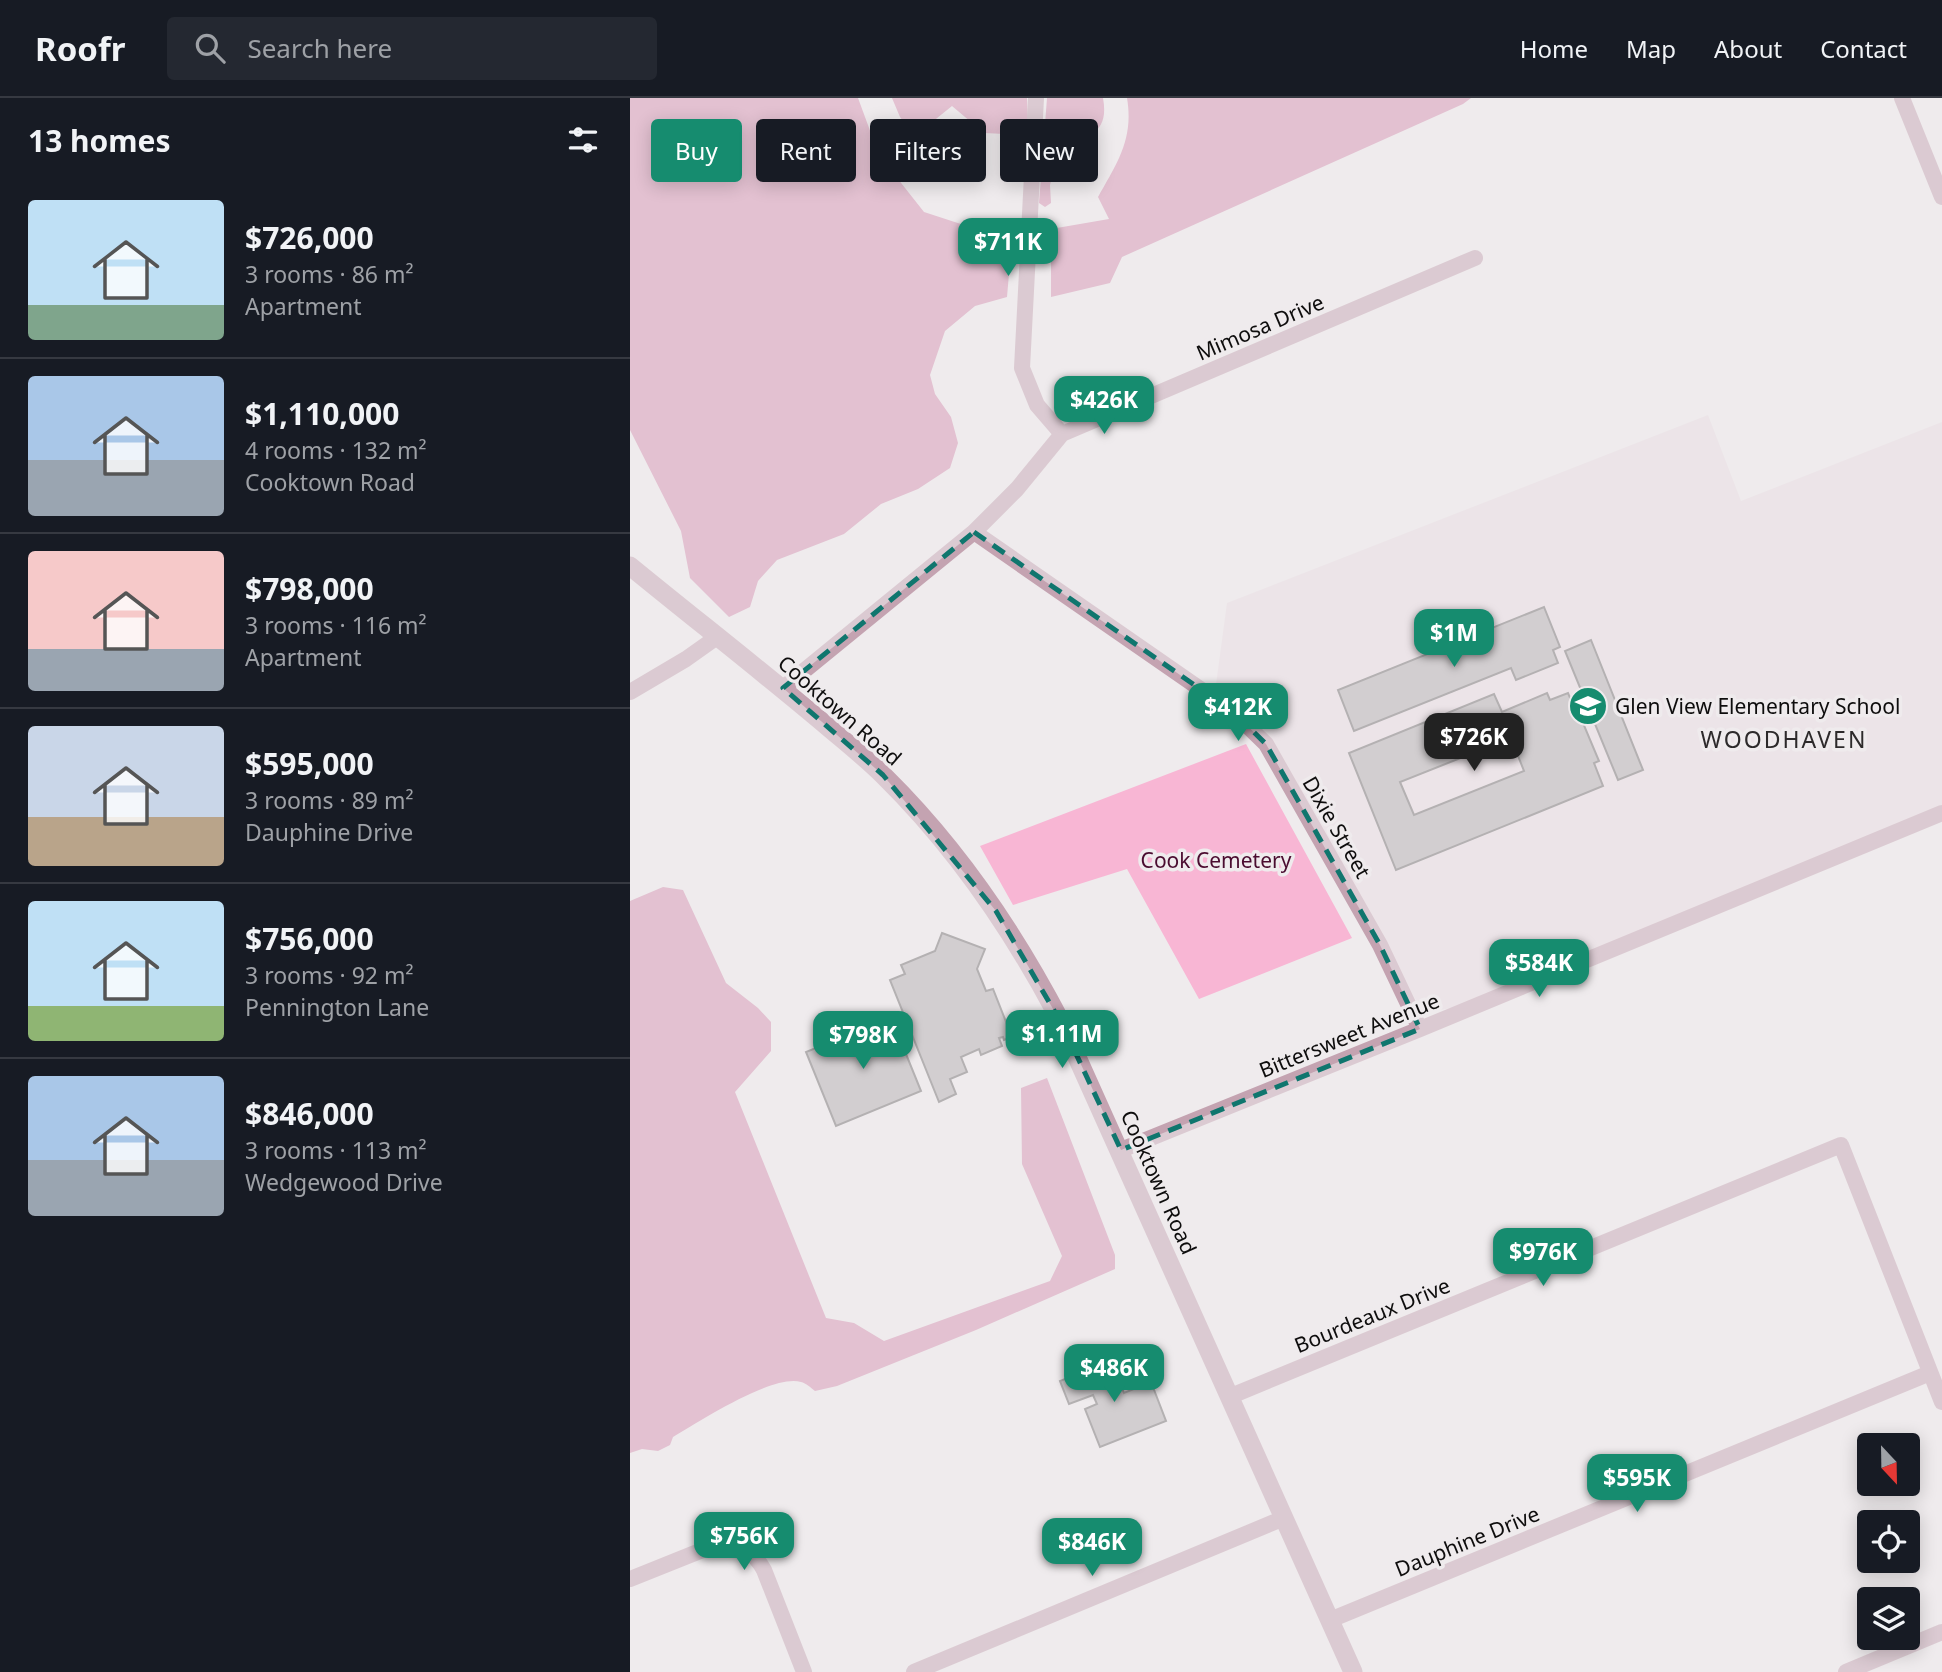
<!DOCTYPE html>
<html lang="en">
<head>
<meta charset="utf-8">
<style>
  :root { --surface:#171b24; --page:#242831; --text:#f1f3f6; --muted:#9ea1a6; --line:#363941; --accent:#168c6f }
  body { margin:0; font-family:"Noto Sans",sans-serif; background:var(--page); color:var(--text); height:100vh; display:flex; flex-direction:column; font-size:26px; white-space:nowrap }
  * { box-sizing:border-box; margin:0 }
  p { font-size:23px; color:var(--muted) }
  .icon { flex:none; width:38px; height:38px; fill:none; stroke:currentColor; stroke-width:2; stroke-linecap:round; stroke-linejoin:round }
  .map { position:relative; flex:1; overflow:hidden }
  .sheet { display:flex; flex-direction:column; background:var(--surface); width:630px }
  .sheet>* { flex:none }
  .top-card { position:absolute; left:21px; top:21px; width:665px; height:63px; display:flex; gap:14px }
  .needle { width:46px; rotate:158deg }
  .tools { position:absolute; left:1227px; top:1335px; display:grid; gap:14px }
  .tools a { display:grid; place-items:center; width:63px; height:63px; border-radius:7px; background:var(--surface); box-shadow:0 4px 18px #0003; font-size:35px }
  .price { position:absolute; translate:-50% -60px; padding:0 16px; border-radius:14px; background:var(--accent); color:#fff; font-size:23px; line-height:46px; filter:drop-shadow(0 2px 4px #0008) }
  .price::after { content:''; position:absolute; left:50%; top:42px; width:21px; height:16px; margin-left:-10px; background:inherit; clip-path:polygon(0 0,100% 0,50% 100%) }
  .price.active { background:#222; color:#fff }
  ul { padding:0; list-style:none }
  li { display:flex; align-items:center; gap:21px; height:175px; padding:0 28px }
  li+li { border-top:2px solid var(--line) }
  li span { display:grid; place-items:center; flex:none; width:196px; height:140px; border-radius:7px; color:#555 }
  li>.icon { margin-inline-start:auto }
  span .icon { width:84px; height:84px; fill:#fffc; stroke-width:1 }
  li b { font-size:30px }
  h2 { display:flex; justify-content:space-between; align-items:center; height:84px; padding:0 28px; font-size:30px }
  .tag { padding:0 24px; border-radius:7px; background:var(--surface); box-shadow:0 4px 18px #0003; font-size:24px; line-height:63px }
  .tag.active { background:var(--accent); color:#fff }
  header { display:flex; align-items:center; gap:42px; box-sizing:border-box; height:98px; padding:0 35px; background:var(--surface); border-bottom:2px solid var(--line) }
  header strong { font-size:33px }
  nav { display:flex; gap:38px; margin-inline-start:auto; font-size:24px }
  .search { width:490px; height:63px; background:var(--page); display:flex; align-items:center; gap:18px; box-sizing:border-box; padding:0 24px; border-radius:7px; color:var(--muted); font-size:26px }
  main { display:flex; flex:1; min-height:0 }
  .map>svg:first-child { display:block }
  .built { fill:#e9dce2 }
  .green { fill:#f8b6d4 }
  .forest { fill:#d48eaf }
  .building { fill:#afabad; stroke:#6d6a6b; stroke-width:2; fill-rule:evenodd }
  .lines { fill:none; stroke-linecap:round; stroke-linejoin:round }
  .minor { stroke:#c4a3b1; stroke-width:16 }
  .tertiary { stroke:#c4a3b1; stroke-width:19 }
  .marked { fill:none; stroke:#0f766e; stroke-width:5; stroke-dasharray:14 9; stroke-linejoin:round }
  .labels { text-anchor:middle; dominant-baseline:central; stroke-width:7; stroke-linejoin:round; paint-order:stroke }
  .street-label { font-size:21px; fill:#0e0d0d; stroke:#efebed }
  .poi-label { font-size:21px; fill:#0e0d0d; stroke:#efebed; text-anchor:start }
  .park-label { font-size:21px; fill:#4a0c30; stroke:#efebed }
  .neighbourhood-label { font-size:23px; letter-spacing:2px; fill:#2d2a2b; stroke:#efebed }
</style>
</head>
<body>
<header>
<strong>Roofr</strong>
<div class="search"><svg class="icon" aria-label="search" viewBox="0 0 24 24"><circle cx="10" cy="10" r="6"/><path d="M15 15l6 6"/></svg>Search here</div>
<nav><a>Home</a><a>Map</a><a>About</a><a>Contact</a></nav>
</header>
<main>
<section class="sheet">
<h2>13 homes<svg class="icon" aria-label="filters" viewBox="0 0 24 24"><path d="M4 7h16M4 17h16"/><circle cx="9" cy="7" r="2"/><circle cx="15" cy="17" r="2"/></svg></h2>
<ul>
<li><span style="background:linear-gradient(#bfe0f5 75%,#7fa58c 0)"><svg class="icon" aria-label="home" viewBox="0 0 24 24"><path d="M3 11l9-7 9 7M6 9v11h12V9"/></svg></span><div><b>$726,000</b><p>3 rooms · 86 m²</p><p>Apartment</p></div></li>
<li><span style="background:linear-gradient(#a9c7e8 60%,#9aa5b1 0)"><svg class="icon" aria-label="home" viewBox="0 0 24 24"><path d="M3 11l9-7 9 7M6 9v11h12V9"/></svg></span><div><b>$1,110,000</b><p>4 rooms · 132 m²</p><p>Cooktown Road</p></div></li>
<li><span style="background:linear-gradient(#f6c9c9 70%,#9aa5b1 0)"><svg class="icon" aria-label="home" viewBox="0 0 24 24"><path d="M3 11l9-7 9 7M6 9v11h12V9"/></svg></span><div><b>$798,000</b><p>3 rooms · 116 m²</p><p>Apartment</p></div></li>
<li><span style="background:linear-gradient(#c9d6e8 65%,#b9a48a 0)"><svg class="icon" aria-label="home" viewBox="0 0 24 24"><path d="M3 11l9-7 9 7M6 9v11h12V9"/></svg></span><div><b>$595,000</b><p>3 rooms · 89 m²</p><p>Dauphine Drive</p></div></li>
<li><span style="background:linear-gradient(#bfe0f5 75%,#8fb573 0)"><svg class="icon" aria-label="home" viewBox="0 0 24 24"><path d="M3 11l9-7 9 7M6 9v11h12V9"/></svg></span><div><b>$756,000</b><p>3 rooms · 92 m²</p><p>Pennington Lane</p></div></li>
<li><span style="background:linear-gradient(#a9c7e8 60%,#9aa5b1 0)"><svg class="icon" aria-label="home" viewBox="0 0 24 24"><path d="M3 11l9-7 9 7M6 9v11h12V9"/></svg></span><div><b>$846,000</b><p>3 rooms · 113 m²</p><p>Wedgewood Drive</p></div></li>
</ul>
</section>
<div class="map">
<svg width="1312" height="1574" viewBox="0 0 1312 1574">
  <rect width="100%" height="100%" fill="#efebed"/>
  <path class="built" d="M1078,317L1111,403L1312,324V707L827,909L810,912L794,909L785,901L645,648L633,631L585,594L597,505Z"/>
  <path class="green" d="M616,646L722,840L569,901L497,771L383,807L350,748Z"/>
  <path class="forest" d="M0,0H228L249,57L294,114L340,129H383L377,199L345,208L315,233L300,277L305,296L321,319L328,345L320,370L288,391L251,406L214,436L147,462L128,483L120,509L99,519L60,480L51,433L0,332Z
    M262,0H397L398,25L375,36L354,35L322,8L296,29L282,35L270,19Z
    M417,0H473C476,17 474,30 458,39L452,36L447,37L448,45L426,63L420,87L421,105L415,109L409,105Z
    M497,0H841L833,6L492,159L480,185L421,199V131L479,121L468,99C487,65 504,41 497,0Z
    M33,789L53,792L96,885L128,910L141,924V953L105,994L196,1220L224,1225L254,1243L420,1183L432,1158L392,1066L391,990L417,980L485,1157V1171L346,1232L207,1288L185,1293C181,1290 176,1285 171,1284C142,1276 70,1323 43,1339L40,1347L28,1353L12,1351L0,1355V803Z"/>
  <path class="building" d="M914,509L930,549L923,552L928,565L886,582L881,570L724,633L708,592Z
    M961,542L1013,672L988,682L935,553Z
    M917,595L920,602L938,595L946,614L948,613L969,663L964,665L973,688L766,772L719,655L864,596L872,614ZM881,640L894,673L784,717L770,684Z
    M312,835L355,851L347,871L356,893L363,891L382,939L374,942L373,939L369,940L372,948L351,957L349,951L331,959L337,974L320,981L326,996L309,1004L260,882L275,876L271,867L305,853Z
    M261,919L291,993L206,1028L176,954Z
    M473,1266L476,1273L484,1270L494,1295L521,1284L536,1323L470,1349L455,1311L467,1306L463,1297L439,1306L430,1283Z"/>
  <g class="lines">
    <path class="minor" d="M406,0L392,270L407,307L432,336
      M1272,0L1312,99
      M344,434L602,613L636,646L750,847L790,931
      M153,590L344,434L387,391L432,336L845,160
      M0,594L56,561L87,539
      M491,1052L790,931L1312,715
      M601,1298L1211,1047L1312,1304
      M0,1481L85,1447C107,1444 124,1453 134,1472L174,1574
      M700,1522L1300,1275
      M284,1574L654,1420
      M1216,1574L1312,1534"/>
    <path class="tertiary" d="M0,468C66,522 133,574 198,629C217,645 237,661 254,678C327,750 386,837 433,928L723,1574"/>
  </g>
  <path d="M0 0H1312V1574H0ZM344,434L602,613L636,646L750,847L790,931L491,1052L433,928L366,813L253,677L153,590Z" fill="#efebed" fill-opacity=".55" fill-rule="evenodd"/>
  <path class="marked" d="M344,434L602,613L636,646L750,847L790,931L491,1052L433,928L366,813L253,677L153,590Z"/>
  <defs>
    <symbol id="school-disc" viewBox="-11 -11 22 22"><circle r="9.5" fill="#168c6f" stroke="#efebed"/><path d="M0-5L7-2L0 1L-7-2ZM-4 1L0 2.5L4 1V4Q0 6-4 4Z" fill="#fff"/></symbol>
  </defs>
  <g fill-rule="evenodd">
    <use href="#school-disc" x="936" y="586" width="44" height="44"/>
  </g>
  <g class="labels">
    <g class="street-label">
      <text transform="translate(630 229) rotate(-23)">Mimosa Drive</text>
      <text transform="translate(210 612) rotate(41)">Cooktown Road</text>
      <text transform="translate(707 729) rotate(60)">Dixie Street</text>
      <text transform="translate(719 937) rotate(-22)">Bittersweet Avenue</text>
      <text transform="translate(529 1084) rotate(66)">Cooktown Road</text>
      <text transform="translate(742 1217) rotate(-22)">Bourdeaux Drive</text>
      <text transform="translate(837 1443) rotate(-22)">Dauphine Drive</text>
    </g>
    <g class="poi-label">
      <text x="985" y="608">Glen View Elementary School</text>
    </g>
    <g class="park-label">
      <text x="586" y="762">Cook Cemetery</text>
    </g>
    <g class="neighbourhood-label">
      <text x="1154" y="641">WOODHAVEN</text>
    </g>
  </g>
</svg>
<div class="tools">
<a><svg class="needle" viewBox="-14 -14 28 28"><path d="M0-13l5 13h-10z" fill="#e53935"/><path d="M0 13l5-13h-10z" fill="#9ea1a6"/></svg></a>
<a><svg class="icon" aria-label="locate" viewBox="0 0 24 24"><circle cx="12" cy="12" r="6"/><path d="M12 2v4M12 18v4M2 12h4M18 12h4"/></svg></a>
<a><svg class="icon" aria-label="layers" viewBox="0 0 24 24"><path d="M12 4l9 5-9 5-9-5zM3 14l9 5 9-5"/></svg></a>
</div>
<b class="price" style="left:378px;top:180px">$711K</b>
<b class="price" style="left:474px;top:338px">$426K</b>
<b class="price" style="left:824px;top:571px">$1M</b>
<b class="price" style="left:608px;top:645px">$412K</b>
<b class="price active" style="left:844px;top:675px">$726K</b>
<b class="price" style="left:909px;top:901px">$584K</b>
<b class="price" style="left:432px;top:972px">$1.11M</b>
<b class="price" style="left:233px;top:973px">$798K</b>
<b class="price" style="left:913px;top:1190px">$976K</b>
<b class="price" style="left:484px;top:1306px">$486K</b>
<b class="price" style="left:1007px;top:1416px">$595K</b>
<b class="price" style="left:114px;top:1474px">$756K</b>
<b class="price" style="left:462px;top:1480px">$846K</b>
<div class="top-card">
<a class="tag active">Buy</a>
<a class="tag">Rent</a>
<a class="tag">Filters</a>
<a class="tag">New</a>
</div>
</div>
</main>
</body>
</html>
